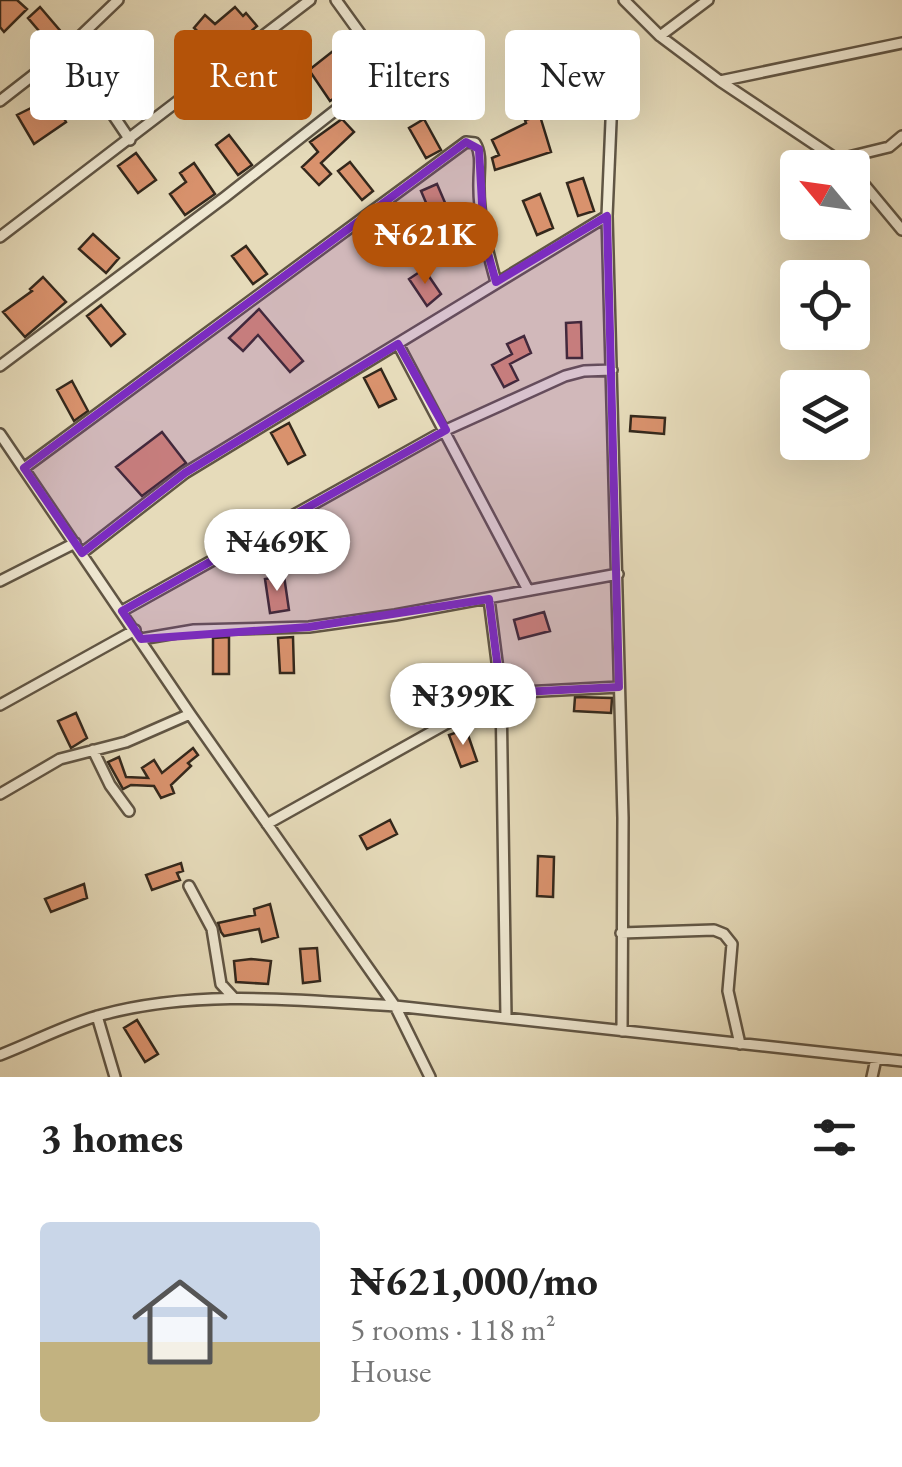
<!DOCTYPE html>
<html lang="en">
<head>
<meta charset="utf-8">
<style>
  :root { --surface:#fff; --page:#f2f2f2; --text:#222; --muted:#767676; --accent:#b45309 }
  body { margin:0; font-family:"EB Garamond",serif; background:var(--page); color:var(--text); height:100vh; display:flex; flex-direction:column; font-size:38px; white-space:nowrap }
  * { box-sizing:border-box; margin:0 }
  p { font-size:32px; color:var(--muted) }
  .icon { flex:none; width:55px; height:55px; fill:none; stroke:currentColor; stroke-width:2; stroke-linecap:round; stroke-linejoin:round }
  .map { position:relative; height:1077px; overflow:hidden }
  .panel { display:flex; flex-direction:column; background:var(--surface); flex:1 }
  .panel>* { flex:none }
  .hud { position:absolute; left:30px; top:30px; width:842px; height:90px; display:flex; gap:20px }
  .needle { width:65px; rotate:299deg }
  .fabs { position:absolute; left:780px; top:150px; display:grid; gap:20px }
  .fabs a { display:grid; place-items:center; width:90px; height:90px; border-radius:10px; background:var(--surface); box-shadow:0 10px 40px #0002; font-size:50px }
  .price { position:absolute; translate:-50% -85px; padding:0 22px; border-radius:35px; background:#fff; color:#222; font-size:32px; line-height:65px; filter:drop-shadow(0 2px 5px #0008) }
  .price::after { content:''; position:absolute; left:50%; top:60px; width:30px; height:22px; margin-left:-15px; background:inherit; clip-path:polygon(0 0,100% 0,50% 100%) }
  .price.selected { background:var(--accent); color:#fff }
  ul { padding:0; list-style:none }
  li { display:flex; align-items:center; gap:30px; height:250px; padding:0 40px }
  li span { display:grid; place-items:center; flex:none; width:280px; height:200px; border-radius:10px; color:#555 }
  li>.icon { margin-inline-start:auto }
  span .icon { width:120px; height:120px; fill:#fffc; stroke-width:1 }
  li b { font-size:42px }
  h2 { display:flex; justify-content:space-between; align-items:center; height:120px; padding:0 40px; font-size:42px }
  .chip { padding:0 35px; border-radius:10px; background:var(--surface); box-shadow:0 10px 40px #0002; font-size:35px; line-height:90px }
  .chip.selected { background:var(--accent); color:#fff }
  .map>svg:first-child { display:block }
  .building { fill:#d9926d; stroke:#34281c; stroke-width:2.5 }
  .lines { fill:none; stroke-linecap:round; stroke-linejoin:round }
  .street-casing { stroke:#605544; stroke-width:14 }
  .street { stroke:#efe8d2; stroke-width:9 }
  .marked { fill:#7b2cbf; fill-opacity:0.2; stroke:#7b2cbf; stroke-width:8; stroke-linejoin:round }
</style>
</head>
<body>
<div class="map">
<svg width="902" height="1077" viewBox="0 0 902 1077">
  <rect width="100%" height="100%" fill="#e6dbba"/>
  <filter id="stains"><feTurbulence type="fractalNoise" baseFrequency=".002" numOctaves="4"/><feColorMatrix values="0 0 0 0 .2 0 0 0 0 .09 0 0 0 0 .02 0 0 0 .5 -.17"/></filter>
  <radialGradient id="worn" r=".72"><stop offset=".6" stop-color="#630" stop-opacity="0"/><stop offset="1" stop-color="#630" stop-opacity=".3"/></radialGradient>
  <path class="building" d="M0,0H17L27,9L4,32L0,27Z
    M40,7L63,34L51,45L28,18Z
    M235,7L243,16L246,13L257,26L241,40L238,36L210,67L196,49L208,41L194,28L205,15L215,24Z
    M352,36L372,66L342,86V93L330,101L309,70Z
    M275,40L297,75L283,84L261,49Z
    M127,81L149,109L137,118L125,102L120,105L111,94Z
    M49,92L66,122L34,144L17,115L43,102L40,97Z
    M540,116L551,152L495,170L492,158L499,155L492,140L526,123L525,120Z
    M342,119L354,132L321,163L331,174L319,185L302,167L318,152L310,142Z
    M424,119L441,150L426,158L409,128Z
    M229,135L252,165L238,175L216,145Z
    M136,153L156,180L138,193L118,166Z
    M350,162L373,191L362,200L338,171Z
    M194,163L215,194L185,215L170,194L186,182L180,173Z
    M583,178L594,211L578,216L567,183Z
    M437,184L452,219L436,226L421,191Z
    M540,194L553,228L537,235L523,201Z
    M93,234L119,258L106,273L79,249Z
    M246,246L267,274L253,284L232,256Z
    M424,269L441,294L427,306L409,279Z
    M43,277L66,302L25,337L3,312L32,291L30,289Z
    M101,305L125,334L111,346L87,316Z
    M259,309L303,361L290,372L258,335L243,351L229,338Z
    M581,322L582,358H567L566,323Z
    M524,336L531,353L510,364L518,380L504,387L492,365L512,354L507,344Z
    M381,369L396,399L379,407L364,378Z
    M72,381L88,411L74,421L57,390Z
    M631,416L665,418L664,434L630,431Z
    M289,423L305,455L288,464L271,433Z
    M162,432L186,463L142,496L116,467Z
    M284,576L289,610L270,613L265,579Z
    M544,612L550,631L519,639L514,620Z
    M229,637V674H213V638Z
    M293,637L294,673H280L278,638Z
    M575,697L612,698L611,713L574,711Z
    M76,713L87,738L71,748L58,721Z
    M466,729L477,761L461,767L449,735Z
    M193,748L198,755L188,763L191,766L171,785L174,793L161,798L154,786L131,785L123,789L108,762L119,757L126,777L148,778L142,768L154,760L162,773Z
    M390,820L397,834L367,849L360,836Z
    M538,856L554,857L553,897L537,896Z
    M181,863L183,871L177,873L180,880L152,890L146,875Z
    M84,884L87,898L51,912L45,899Z
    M270,904L278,937L262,942L259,929L224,936L221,932L218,923L255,915L254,909Z
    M317,948L320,981L303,983L300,949Z
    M251,959L271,961L268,984L236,982L234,961Z
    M137,1020L158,1054L145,1062L124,1028Z"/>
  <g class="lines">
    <defs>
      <path id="street" d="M624,0L660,36L720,81L850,168
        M660,36L708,0
        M68,48L130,140
        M720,81L902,43
        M612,98L607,216L623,818L622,1031
        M0,101L68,48L118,0
        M840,159L889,147L902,136
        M852,170L902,230
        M0,237L310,0
        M398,344L528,590
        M0,366L225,197L379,76L380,61L336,0
        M0,434L190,714L395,1006L902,1061
        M24,468L466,142L475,143C482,154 479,168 479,181C478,216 487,249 496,282
        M82,553L185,473L607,216
        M0,581L75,543
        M489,599L501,693L506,1017
        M122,611L446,430L565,376L584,371L612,370
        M141,639L194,630L309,627L395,615L618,574
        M0,705L135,630
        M93,750L110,785L129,811
        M0,794L60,759L126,742L190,714
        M267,824L501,693L619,687
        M189,886L212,929L221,984L233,997
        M621,933L714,930L724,934L732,944L728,991L740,1044
        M97,1016L115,1077
        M0,1055C34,1042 67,1024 101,1015C198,989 297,1000 395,1006L430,1077
        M872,1077L876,1059"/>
    </defs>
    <use href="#street" class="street-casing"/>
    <use href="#street" class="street"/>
  </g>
  <path class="marked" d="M466,142L479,149L484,239L496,282L607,216L619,687L501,693L489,599L309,627L141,639L122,611L446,430L398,344L185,473L82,553L24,468Z"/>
  <rect width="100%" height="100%" filter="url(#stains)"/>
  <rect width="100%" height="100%" fill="url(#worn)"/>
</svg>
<div class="fabs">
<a><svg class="needle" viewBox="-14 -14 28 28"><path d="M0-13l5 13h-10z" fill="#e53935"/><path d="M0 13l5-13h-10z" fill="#767676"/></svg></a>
<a><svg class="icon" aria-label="locate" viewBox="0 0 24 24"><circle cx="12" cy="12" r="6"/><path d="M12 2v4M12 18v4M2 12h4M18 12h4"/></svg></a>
<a><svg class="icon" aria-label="layers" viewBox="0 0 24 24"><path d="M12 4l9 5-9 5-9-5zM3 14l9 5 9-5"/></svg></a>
</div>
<b class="price selected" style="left:425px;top:287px">₦621K</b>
<b class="price" style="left:277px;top:594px">₦469K</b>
<b class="price" style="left:463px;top:748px">₦399K</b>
<div class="hud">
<a class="chip">Buy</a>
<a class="chip selected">Rent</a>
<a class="chip">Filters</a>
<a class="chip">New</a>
</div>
</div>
<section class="panel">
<h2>3 homes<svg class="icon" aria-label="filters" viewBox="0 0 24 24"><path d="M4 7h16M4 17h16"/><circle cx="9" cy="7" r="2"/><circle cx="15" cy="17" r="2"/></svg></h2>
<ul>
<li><span style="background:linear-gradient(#c9d6e8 60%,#c2b280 0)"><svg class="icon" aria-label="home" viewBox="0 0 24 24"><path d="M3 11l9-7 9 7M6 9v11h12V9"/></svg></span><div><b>₦621,000/mo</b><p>5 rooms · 118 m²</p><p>House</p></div></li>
</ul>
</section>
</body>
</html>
